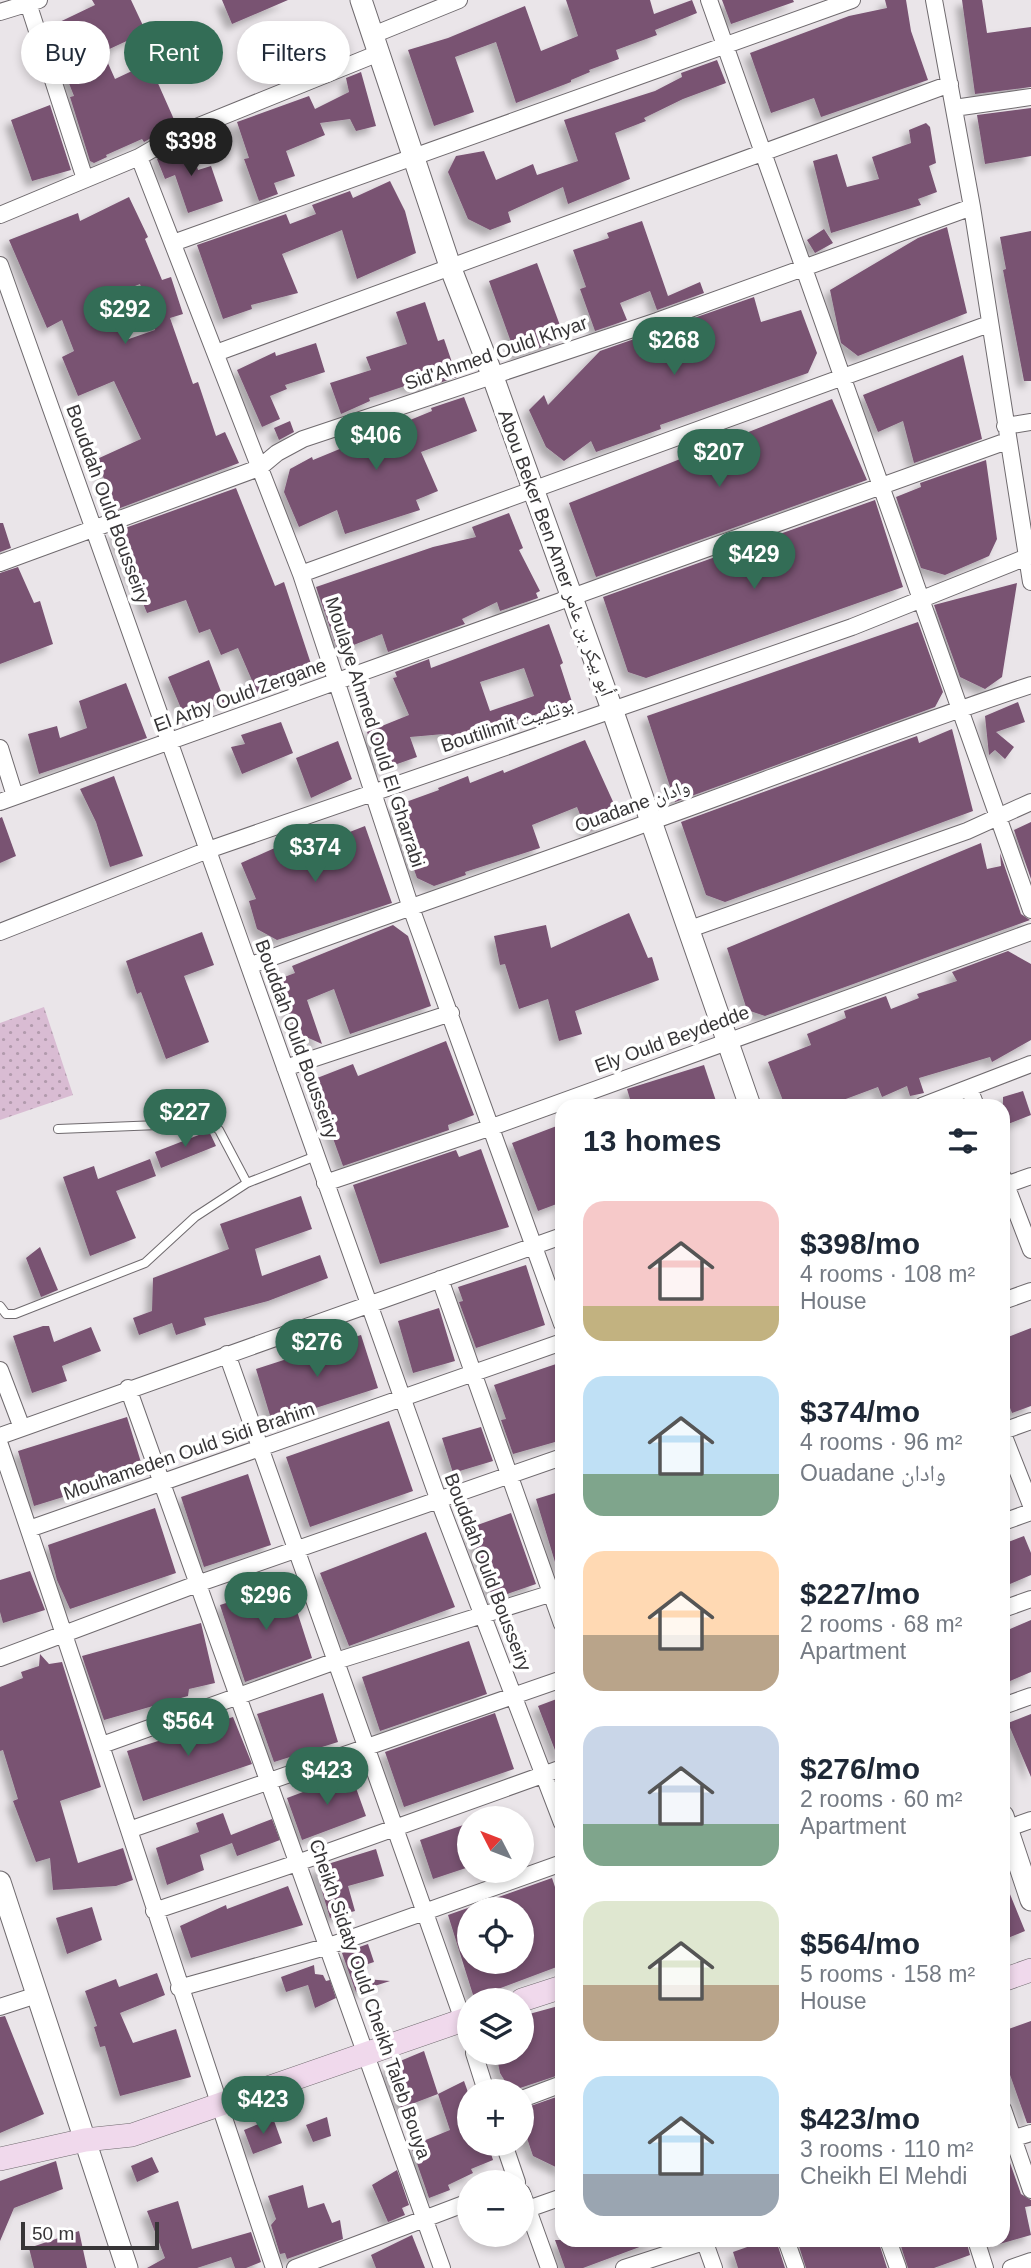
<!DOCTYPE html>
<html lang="en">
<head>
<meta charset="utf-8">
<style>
  :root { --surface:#fff; --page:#f6f6f7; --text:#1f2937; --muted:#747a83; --accent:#336d56 }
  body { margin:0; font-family:Helvetica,"Noto Naskh Arabic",sans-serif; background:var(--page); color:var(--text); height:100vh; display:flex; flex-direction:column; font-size:26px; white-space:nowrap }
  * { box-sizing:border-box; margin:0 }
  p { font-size:23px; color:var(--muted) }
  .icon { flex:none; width:38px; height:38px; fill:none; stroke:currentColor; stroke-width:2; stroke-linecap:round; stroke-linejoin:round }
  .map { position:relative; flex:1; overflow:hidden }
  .panel { position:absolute; left:555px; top:1099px; width:455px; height:1148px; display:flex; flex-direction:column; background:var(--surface); border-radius:21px; box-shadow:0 4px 10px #0003 }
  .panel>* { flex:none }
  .top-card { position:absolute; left:21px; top:21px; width:429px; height:63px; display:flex; gap:14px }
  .needle { width:46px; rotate:312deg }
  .fabs { position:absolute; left:457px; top:1806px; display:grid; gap:14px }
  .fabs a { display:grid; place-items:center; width:77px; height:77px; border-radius:50%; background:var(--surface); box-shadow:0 4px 10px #0003; font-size:35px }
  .scale { position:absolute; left:21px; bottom:18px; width:138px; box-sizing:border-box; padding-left:7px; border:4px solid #373537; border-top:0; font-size:19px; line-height:24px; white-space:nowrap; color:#373537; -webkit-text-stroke:5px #fff; paint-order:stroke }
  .price { position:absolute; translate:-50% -60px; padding:0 16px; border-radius:24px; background:var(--accent); color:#fff; font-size:23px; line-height:46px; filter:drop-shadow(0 2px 4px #0008) }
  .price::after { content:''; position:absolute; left:50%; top:42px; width:21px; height:16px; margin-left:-10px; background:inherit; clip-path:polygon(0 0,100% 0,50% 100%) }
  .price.on { background:#222; color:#fff }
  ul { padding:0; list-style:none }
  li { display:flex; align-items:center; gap:21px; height:175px; padding:0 28px }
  li span { display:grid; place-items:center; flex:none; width:196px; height:140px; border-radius:21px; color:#555 }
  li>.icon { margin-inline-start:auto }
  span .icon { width:84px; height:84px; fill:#fffc; stroke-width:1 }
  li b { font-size:30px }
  h2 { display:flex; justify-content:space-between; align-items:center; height:84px; padding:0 28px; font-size:30px }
  .pill { padding:0 24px; border-radius:32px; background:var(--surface); box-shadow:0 4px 10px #0003; font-size:24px; line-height:63px }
  .pill.on { background:var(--accent); color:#fff }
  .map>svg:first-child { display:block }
  .garden { fill:url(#garden-dots) }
  .building { fill:#795272; fill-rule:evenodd; filter:url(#shadow) }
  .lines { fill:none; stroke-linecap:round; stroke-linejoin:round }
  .service-casing { stroke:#6f6a6e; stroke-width:10 }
  .minor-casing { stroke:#6f6a6e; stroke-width:18 }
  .tertiary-casing { stroke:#6f6a6e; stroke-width:23 }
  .secondary-casing { stroke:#6f6a6e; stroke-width:24 }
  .service { stroke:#fff; stroke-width:8 }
  .minor { stroke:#fff; stroke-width:16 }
  .tertiary { stroke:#fff; stroke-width:21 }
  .secondary { stroke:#f0d9ec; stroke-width:23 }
  .labels { text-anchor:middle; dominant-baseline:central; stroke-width:7; stroke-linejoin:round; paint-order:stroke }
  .street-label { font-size:19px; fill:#373537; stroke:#fff }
</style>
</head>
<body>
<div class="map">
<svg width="1031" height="2268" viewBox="0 0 1031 2268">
  <defs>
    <pattern id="garden-dots" width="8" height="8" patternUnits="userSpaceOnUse" patternTransform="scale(1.75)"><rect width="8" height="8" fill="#d9bcd3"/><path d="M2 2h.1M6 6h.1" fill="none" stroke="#b19aac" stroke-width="1.8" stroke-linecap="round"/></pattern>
    <filter id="shadow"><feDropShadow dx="-6" dy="6" stdDeviation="3.5" flood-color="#0004"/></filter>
  </defs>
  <rect width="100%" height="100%" fill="#eae5e9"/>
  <path class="garden" d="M44,1007L73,1095L0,1120V1023Z"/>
  <path class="building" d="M92,0H131L146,32L103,52L115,79L149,63L176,124L144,142L142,139L106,155L107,157L94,163L90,161L70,97L74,96L47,28L95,5Z
    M222,0H288L232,24Z
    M566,0H650L654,14L692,0L697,13L655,30L657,35L616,50L619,59L589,70L590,72L571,80V82L516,103L496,42L455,57L474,112L434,126L408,50L448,38L525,6L541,51L578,36Z
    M722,0H793L794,2L731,24Z
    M885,0H906L911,31L928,80L821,117L814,98L771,113L750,53L849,16L887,8Z
    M962,0H982L987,33L1031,27V87L975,94Z
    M717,60L726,83L683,99L644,118L646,121L615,133L630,179L568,204L563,187L508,212L511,222L490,230L468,219L448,172L456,156L484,151L496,180L533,164L537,175L578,161L564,120L655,91L682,77L681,73Z
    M361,72L376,126L356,131L350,119L320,123L325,135L286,151L295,176L274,183L278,194L259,201L244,159L249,158L237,122L309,96L315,109L349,92L346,78Z
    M50,105L71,170L32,181L11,120Z
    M1031,108V156L985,164L977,115Z
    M926,123L930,127L936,163L929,166L937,192L918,199L921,205L831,233L813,161L837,154L847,187L879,179L872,157L911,143L909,130Z
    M184,143H189L198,170L211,166L223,201L188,213L175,175L165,179L157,159Z
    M390,181L405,211L416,253L357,279L342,230L282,254L298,293L251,305L252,309L223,319L197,245L286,214L290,224L316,214L312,205L350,191L353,198Z
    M129,197L148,237L145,239L162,280L171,277L183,314L170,318L193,384L198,382L216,436L225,432L239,463L115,510L97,459L141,439L114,381L78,396L62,357L74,351L62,320L47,328L9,240L78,213L80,221ZM140,284L155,330L126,340L108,297Z
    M642,221L668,296L700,282L704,293L657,310L650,291L620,303L627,320L595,331L580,289L586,287L573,250L609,238L607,233Z
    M947,227L967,313L858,356L841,343L830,290L918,238Z
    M824,229L833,243L815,253L807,240Z
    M1031,231V381H1024L1003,270L1006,269L1000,237Z
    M537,263L565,339L516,356L489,281Z
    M754,297L761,322L801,310L817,353L808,373L660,425L661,429L596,452L591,441L564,461L546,447L529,410L544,395L548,405L600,351Z
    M425,302L438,341L444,339L457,377L421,389L420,385L409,389L408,385L369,398L370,401L341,414L330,383L371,370L366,357L407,344L396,312Z
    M316,343L325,372L285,385L287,389L270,396L280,419L262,427L237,370L275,352L276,356Z
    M963,355L982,439L914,463L903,421L878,432L863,395Z
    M464,397L477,431L421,452L438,491L416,500L420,510L345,534L337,510L299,527L284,492L290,469L312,457L313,460L432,411L431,408Z
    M832,399L867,480L596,577L569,503Z
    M290,421L294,432L279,440L274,428Z
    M986,460L997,539L989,556L945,575L921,568L896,497L921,487L920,483Z
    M236,488L275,586L284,582L313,670L257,692L238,648L221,655L210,629L199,633L186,600L147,613L114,532Z
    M875,500L903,587L646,678L628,672L603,597Z
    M509,513L523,548L519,550L540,591L536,593L538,598L500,611L497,602L462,619L465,624L388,652L382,634L338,651L316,587L433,547L476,537L472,527Z
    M0,523H3L11,548L0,552Z
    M18,567L34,603L40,601L53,644L0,664V573Z
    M1017,583L1002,677L985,689L960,677L934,605Z
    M918,622L943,692L935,707L675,802L647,716Z
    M549,624L563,663L560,665L572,702L448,745L444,734L410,737L417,757L380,770L367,732L409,715L393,678L397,677L395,672L429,659L431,668ZM524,668L534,696L490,711L480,682Z
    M209,660L225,702L185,718L168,677Z
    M126,683L147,738L39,774L28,734L57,726L60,738L87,728L79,701Z
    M1018,702L1025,722L996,732L1014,747L1005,759L995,750L989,755L985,716Z
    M281,722L293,753L242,774L231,747L245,744L241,735Z
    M952,729L973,811L725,902L706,895L681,822L917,736L919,743Z
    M585,740L615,806L605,825L587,832L577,807L532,825L540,848L465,872L466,875L434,886L417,878L392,807L439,790L438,788L468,776L470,783L503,770L504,773Z
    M338,741L352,779L311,798L296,758Z
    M114,776L143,856L110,867L96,822L80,789Z
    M2,817L16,856L0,863V818Z
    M1031,822V879L1014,830Z
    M365,826L392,903L277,940L257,929L249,901L256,899L241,863L277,847L279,850L322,836L324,842Z
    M981,843L987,869L1001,866L1000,853L1021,914L1030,920L765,1016L747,1010L727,948Z
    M629,913L648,958L652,957L659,980L575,1011L582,1034L559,1041L548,999L519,1009L505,964L500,965L494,936L546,925L551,948Z
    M393,925L408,936L431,1006L350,1034L334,989L307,1000L322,1044L295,1032L279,979L295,973L292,966Z
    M202,932L214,965L184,976L209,1042L166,1059L141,992L137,994L126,961Z
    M1008,951L1031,964V1040L992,1062L990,1057L919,1078L924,1093L910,1096L907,1086L882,1097L878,1087L827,1106H785L768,1062L811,1045L807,1034L846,1018L844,1011L886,996L891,1009L919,998L917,994L957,981L952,972Z
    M446,1041L474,1115L448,1125L449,1130L343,1166L312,1080L353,1064L358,1076Z
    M704,1065L716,1101L702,1106H632L627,1089Z
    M1023,1091L1031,1115L1003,1126V1097Z
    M562,1124V1202L538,1211L512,1143Z
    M209,1131L216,1146L161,1168L155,1152Z
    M481,1149L509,1227L380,1264L353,1185L456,1150L459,1157Z
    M150,1159L156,1176L116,1191L136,1238L90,1256L63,1177L94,1166L98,1179Z
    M301,1196L312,1229L255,1249L262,1276L320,1255L328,1278L268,1301L204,1318L206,1325L176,1335L172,1323L139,1335L133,1318L152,1311L153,1278L229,1249L220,1224Z
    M40,1247L58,1290L41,1297L26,1258Z
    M526,1265L545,1325L476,1348L459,1302L463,1301L458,1287Z
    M439,1308L455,1361L413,1373L398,1321Z
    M43,1326H49L54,1342L91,1327L101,1351L62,1366L67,1381L32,1393L13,1336Z
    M1031,1328V1406L1012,1413L1003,1390V1339Z
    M361,1335L378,1388L272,1422L256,1369Z
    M562,1362V1440L513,1454L501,1420L506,1419L494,1385Z
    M127,1417L144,1472L34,1506L18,1451Z
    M389,1421L413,1491L310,1527L286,1457Z
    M481,1427L493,1461L453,1473L442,1438Z
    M248,1474L271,1545L204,1567L181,1497Z
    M562,1491V1571L558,1572L536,1499Z
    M155,1508L176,1573L70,1609L57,1580L48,1545Z
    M511,1513L536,1584L493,1599L469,1528Z
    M426,1532L455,1607L349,1646L320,1573Z
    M1024,1536L1031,1553V1575L1003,1587V1544Z
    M30,1571L45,1610L3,1623L0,1612V1580Z
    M288,1583L312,1658L245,1682L220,1605Z
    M1031,1620V1672L1010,1681L1003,1663V1632Z
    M201,1623L215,1683L189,1689L188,1696L104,1720L82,1656Z
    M469,1641L487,1694L380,1731L362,1677Z
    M40,1654L49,1664L62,1662L101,1787L60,1801L78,1863L123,1848L133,1880L116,1886L53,1890L50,1858L36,1862L13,1801L18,1799L3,1750L0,1751V1687L23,1678L21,1672L39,1666Z
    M323,1693L338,1742L274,1762L257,1714Z
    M562,1697V1758H558L538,1706Z
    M495,1713L514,1769L404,1807L385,1752Z
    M1031,1714V1777L1008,1723Z
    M233,1717L252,1764L143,1801L127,1751Z
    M351,1774L366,1816L302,1840L287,1798Z
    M223,1813L231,1835L272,1819L280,1840L237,1856L232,1843L200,1855L204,1870L167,1885L156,1848L199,1832L196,1823Z
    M469,1823V1867L433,1879L420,1840Z
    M376,1849L384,1876L348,1886L355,1911L330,1918L315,1868Z
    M1003,1877L1025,1931L1003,1940Z
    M552,1878L562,1908V1965L474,1998L448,1915ZM469,1909H522V1962H469Z
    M288,1886L303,1925L191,1958L180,1926L226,1905L227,1909Z
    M92,1907L102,1940L67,1954L56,1918Z
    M368,1944L374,1962L362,1966L366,1979L390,1981L356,1992L342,1953Z
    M314,1965L315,1974L323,1975L326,1981L330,1980L336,1998L315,2008L308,1985L286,1992L281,1977Z
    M157,1973L165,1995L120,2013L133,2043L176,2029L191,2077L120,2096L105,2046L100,2047L94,2027L97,2026L85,1991L116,1979L119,1987Z
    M562,2005V2074L511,2091L500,2073L496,2053H522V2016Z
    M5,2016L44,2114L0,2133V2017Z
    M1031,2021V2123H1027L1003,2055V2031Z
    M424,2051L438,2094L401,2108L386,2067Z
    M464,2081L469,2095V2144H488L493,2160L471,2169L473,2173L448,2185L450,2190L429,2198L411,2146L450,2130L438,2094Z
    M562,2095V2170L533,2156L522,2123V2109Z
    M327,2117L331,2136L313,2142L306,2125Z
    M273,2118L282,2143L253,2154L244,2130Z
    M152,2157L159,2172L137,2182L131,2166Z
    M1009,2160L1021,2194L1031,2200V2206L1025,2207L1031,2235L989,2247L987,2240H1003V2162Z
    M56,2161L63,2189L14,2208L0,2241V2181Z
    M397,2170L409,2205L402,2208L405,2215L388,2222L372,2185Z
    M303,2185L308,2208L324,2203L332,2223L340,2220L343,2239L287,2259L285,2253L280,2254L271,2225L276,2219L268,2196Z
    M178,2201L192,2249L251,2232L261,2262L246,2268H235L231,2257L197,2268H147L165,2258L147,2211Z
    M79,2231L87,2268H34L29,2248Z
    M412,2235L425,2268H376L371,2255Z
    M555,2240H653V2242L583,2268H565Z
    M767,2240H776L785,2268H738L733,2252Z
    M797,2240H878L887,2268H806Z
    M899,2240H966L970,2255L934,2268H908Z"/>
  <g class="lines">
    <defs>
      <path id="service" d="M58,1129L209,1123L219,1130L247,1183
        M0,1306L6,1314H15L145,1263L195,1217L247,1183L316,1156"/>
      <path id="minor" d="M709,0L1031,910
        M934,0L972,207L1031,582
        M28,3L85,179
        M0,12L39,0
        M373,35L459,0
        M954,108L1031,97
        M139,157L301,574L410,905L562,1324
        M0,215L139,157L179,134L379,53
        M173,243L852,0
        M0,265L439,1501L562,1823
        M216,353L950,84
        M1005,426L1031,422
        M0,563L259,468L277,453L303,439L657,321L972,207
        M301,574L989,324
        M0,748L15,796
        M0,802L1007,441
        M687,930L967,831L1031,802
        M0,932L208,850L852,627L1027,557
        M249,966C381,916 515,872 647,823C775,777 902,728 1031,685
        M285,1068L451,1013
        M969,1088L976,1106
        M922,1106L1031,1064
        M1003,1177L1031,1250
        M325,1183L492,1127L1031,932
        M1003,1186L1031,1176
        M440,1279L562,1624
        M1003,1301L1031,1291
        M227,1354L469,2037
        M0,1370L22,1428
        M128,1388C234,1681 340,1974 442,2268
        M1003,1431L1031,1421
        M1003,1434L1031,1505
        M0,1436L562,1236
        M0,1445C94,1719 182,1994 274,2268
        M1003,1522L1031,1512
        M29,1529L562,1342
        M1003,1609L1031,1599
        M0,1658L197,1584L562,1457
        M1003,1706L1031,1696
        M102,1745L336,1661L562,1590
        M129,1830L562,1679
        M1003,1830L1031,1820
        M154,1911L300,1862L562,1768
        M179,1988L329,1946L562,1863
        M0,2007L37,1995
        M474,2053L486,2091
        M522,2099L562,2084
        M1003,2109L1031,2190
        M1005,2141L1031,2133
        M504,2144L517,2182
        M522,2193L549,2268
        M528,2209L562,2197
        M704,2240L714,2268
        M786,2240L796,2268
        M888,2240L898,2268
        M976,2240L985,2268
        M295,2268L469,2202
        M624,2268L710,2240
        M1011,2268L1031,2261"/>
      <path id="tertiary" d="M361,0L451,269L493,377L613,712L750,1106
        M1003,1816L1031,1900
        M0,1882L127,2268"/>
      <path id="secondary" d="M1003,1980L1031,1970
        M522,2000L562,1987
        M0,2159L85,2140L132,2135L469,2018"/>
    </defs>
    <use href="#service" class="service-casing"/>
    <use href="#minor" class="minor-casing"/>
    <use href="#tertiary" class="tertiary-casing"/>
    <use href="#secondary" class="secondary-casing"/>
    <use href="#service" class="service"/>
    <use href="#minor" class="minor"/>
    <use href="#tertiary" class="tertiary"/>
    <use href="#secondary" class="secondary"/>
  </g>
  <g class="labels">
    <g class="street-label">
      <text transform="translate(496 353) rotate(-19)">Sid'Ahmed Ould Khyar</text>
      <text transform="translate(108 504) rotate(70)">Bouddah Ould Bousseiry</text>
      <text transform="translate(556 553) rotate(70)">Abou Beker Ben Amer أبو بيكر بن عامر</text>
      <text transform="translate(240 695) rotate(-20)">El Arby Ould Zergane</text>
      <text transform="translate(507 725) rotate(-18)">Boutilimit بوتلميت</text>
      <text transform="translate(375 732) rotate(72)">Moulaye Ahmed Ould El Gharrabi</text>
      <text transform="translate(632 806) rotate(-20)">Ouadane وادان</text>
      <text transform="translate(297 1039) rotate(70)">Bouddah Ould Bousseiry</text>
      <text transform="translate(672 1039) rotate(-20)">Ely Ould Beydedde</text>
      <text transform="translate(189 1451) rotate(-19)">Mouhameden Ould Sidi Brahim</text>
      <text transform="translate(488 1572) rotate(69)">Bouddah Ould Bousseiry</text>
      <text transform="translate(370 1999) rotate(71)">Cheikh Sidaty Ould Cheikh Taleb Bouya</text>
    </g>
  </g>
</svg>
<div class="fabs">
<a><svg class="needle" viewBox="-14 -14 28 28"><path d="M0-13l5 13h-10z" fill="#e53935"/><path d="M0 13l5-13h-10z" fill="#747a83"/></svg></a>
<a><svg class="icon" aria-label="locate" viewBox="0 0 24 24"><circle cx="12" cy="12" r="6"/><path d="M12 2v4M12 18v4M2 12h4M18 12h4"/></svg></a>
<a><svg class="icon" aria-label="layers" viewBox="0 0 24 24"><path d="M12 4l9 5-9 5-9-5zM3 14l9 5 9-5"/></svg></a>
<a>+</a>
<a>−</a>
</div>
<div class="scale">50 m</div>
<b class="price on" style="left:191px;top:178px">$398</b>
<b class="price" style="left:125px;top:346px">$292</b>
<b class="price" style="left:674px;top:377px">$268</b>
<b class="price" style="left:376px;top:472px">$406</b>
<b class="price" style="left:719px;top:489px">$207</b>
<b class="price" style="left:754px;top:591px">$429</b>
<b class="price" style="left:315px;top:884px">$374</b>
<b class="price" style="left:185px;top:1149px">$227</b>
<b class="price" style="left:317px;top:1379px">$276</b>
<b class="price" style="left:266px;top:1632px">$296</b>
<b class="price" style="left:188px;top:1758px">$564</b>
<b class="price" style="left:327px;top:1807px">$423</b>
<b class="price" style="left:263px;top:2136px">$423</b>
<div class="top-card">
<a class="pill">Buy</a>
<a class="pill on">Rent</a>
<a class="pill">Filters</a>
</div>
<section class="panel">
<h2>13 homes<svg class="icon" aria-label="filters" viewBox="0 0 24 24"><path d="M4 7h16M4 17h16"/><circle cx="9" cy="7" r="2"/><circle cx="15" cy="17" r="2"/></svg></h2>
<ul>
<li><span style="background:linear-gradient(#f6c9c9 75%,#c2b280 0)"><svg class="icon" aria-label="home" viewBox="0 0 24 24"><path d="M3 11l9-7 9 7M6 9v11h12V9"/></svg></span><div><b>$398/mo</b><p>4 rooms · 108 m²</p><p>House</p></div></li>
<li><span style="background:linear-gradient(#bfe0f5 70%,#7fa58c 0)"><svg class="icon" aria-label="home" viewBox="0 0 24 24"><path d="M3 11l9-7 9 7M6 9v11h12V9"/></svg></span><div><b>$374/mo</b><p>4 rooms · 96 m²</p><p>Ouadane وادان</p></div></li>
<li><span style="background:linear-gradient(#ffd9b3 60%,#b9a48a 0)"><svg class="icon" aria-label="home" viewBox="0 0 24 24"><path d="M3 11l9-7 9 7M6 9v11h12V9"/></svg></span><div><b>$227/mo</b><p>2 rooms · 68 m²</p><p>Apartment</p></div></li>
<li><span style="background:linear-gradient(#c9d6e8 70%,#7fa58c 0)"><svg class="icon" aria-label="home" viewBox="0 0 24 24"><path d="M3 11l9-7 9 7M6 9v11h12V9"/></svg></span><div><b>$276/mo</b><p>2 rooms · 60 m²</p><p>Apartment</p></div></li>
<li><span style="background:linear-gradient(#dfe7d0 60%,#b9a48a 0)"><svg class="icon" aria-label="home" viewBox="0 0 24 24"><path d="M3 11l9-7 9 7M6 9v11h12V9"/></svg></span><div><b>$564/mo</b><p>5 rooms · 158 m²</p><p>House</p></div></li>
<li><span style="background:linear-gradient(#bfe0f5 70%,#9aa5b1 0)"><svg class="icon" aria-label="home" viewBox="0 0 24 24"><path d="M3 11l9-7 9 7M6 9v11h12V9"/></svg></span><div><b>$423/mo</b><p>3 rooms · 110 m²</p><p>Cheikh El Mehdi</p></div></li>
</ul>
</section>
</div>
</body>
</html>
